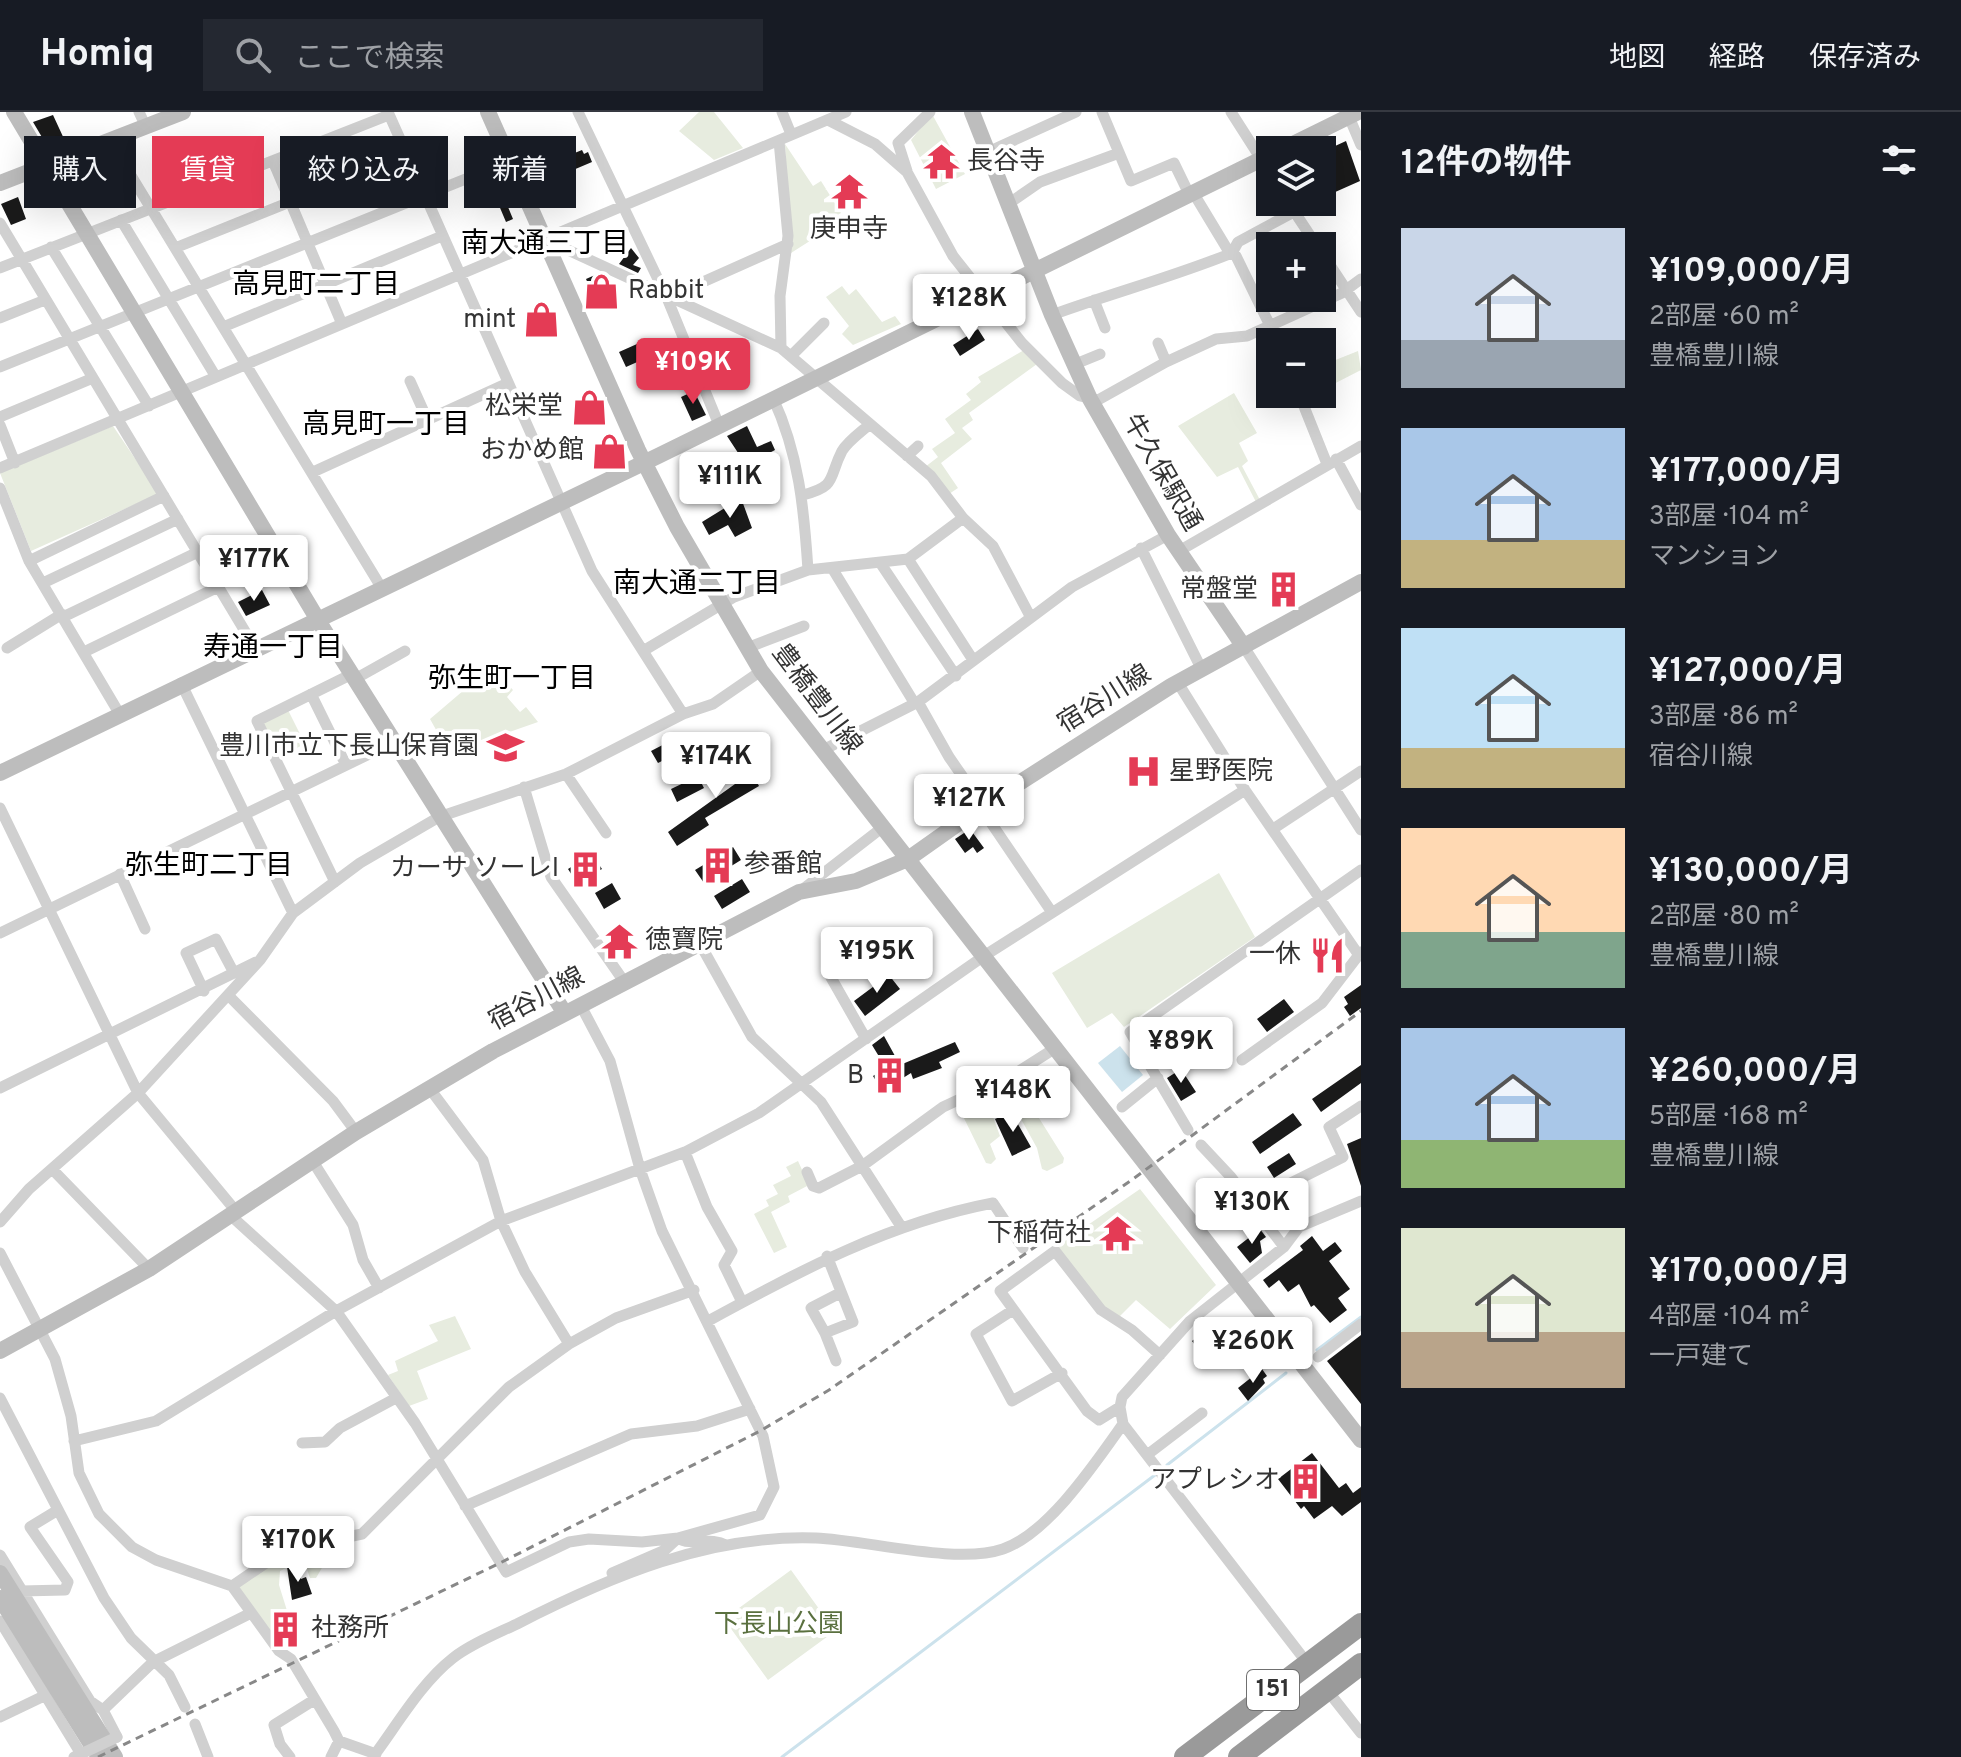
<!DOCTYPE html>
<html lang="ja">
<head>
<meta charset="utf-8">
<style>
  :root { --surface:#171b24; --page:#242831; --text:#f1f3f6; --muted:#9ea1a6; --line:#363941; --accent:#e43b55 }
  body { margin:0; font-family:Overpass,"Noto Sans JP",sans-serif; background:var(--page); color:var(--text); height:100vh; display:flex; flex-direction:column; font-size:30px; white-space:nowrap }
  * { box-sizing:border-box; margin:0 }
  p { font-size:26px; color:var(--muted) }
  .icon { flex:none; width:44px; height:44px; fill:none; stroke:currentColor; stroke-width:2; stroke-linecap:round; stroke-linejoin:round }
  .map { position:relative; flex:1; overflow:hidden }
  .details { display:flex; flex-direction:column; background:var(--surface); width:600px }
  .details>* { flex:none }
  .hud { position:absolute; left:24px; top:24px; width:760px; height:72px; display:flex; gap:16px }
  .buttons { position:absolute; left:1256px; top:24px; display:grid; gap:16px }
  .buttons a { display:grid; place-items:center; width:80px; height:80px; border-radius:0px; background:var(--surface); box-shadow:0 8px 32px #0002; font-size:40px }
  .price { position:absolute; translate:-50% -68px; padding:0 18px; border-radius:8px; background:#fff; color:#222; font-size:26px; line-height:52px; filter:drop-shadow(0 2px 4px #0008) }
  .price::after { content:''; position:absolute; left:50%; top:48px; width:24px; height:18px; margin-left:-12px; background:inherit; clip-path:polygon(0 0,100% 0,50% 100%) }
  .price.selected { background:var(--accent); color:#fff }
  ul { padding:0; list-style:none }
  li { display:flex; align-items:center; gap:24px; height:200px; padding:0 40px }
  li span { display:grid; place-items:center; flex:none; width:224px; height:160px; border-radius:0px; color:#555 }
  li>.icon { margin-inline-start:auto }
  span .icon { width:96px; height:96px; fill:#fffc; stroke-width:1 }
  li b { font-size:34px }
  h2 { display:flex; justify-content:space-between; align-items:center; height:96px; padding:0 40px; font-size:34px }
  .chip { padding:0 28px; border-radius:0px; background:var(--surface); box-shadow:0 8px 32px #0002; font-size:28px; line-height:72px }
  .chip.selected { background:var(--accent); color:#fff }
  header { display:flex; align-items:center; gap:48px; box-sizing:border-box; height:112px; padding:0 40px; background:var(--surface); border-bottom:2px solid var(--line) }
  header strong { font-size:38px }
  nav { display:flex; gap:44px; margin-inline-start:auto; font-size:28px }
  .search { width:560px; height:72px; background:var(--page); display:flex; align-items:center; gap:20px; box-sizing:border-box; padding:0 28px; border-radius:0px; color:var(--muted); font-size:30px }
  main { display:flex; flex:1; min-height:0 }
  .map>svg:first-child { display:block }
  .green { fill:#e7ecdf }
  .water { fill:#cce2ec }
  .lines { fill:none; stroke-linecap:round; stroke-linejoin:round }
  .stream { stroke:#cce2ec; stroke-width:3 }
  .building { fill:#1a1a1a }
  .street { stroke:#d0d0d0; stroke-width:11 }
  .secondary { stroke:#bdbdbd; stroke-width:16 }
  .highway { stroke:#9a9a9a; stroke-width:22 }
  .rail { stroke:#888; stroke-width:3; stroke-dasharray:8 6; stroke-linecap:butt }
  .street-bridge { stroke:#d0d0d0; stroke-width:11 }
  .labels { text-anchor:middle; dominant-baseline:central; stroke-width:8; stroke-linejoin:round; paint-order:stroke }
  .shield { fill:#fff; stroke:#707070; stroke-width:2 }
  .shield-label { font-size:24px; font-weight:bold; fill:#333 }
  .poi-label { font-size:26px; fill:#333; stroke:#fff; text-anchor:end }
  .street-label { font-size:26px; fill:#333; stroke:#fff }
  .park-label { font-size:26px; fill:#5a703f; stroke:#fff }
  .neighbourhood-label { font-size:28px; fill:#000; stroke:#fff }
</style>
</head>
<body>
<header>
<strong>Homiq</strong>
<div class="search"><svg class="icon" aria-label="search" viewBox="0 0 24 24"><circle cx="10" cy="10" r="6"/><path d="M15 15l6 6"/></svg>ここで検索</div>
<nav><a>地図</a><a>経路</a><a>保存済み</a></nav>
</header>
<main>
<div class="map">
<svg width="1361" height="1645" viewBox="0 0 1361 1645">
  <rect width="100%" height="100%" fill="#fff"/>
  <path class="green" d="M699,0H714L743,36L714,48L679,19Z
    M932,2L965,62L936,77L911,28Z
    M785,32L813,74L821,69L841,101L834,105L838,111L791,141Z
    M842,174L849,183L856,177L882,210L895,204L901,212L853,233L842,222L849,214L826,185Z
    M1024,238L1037,252L969,301L973,308L962,316L972,327L941,351L958,376L949,382L925,355L938,345L932,337L955,321L945,307L971,288L966,282L981,270L978,265Z
    M1358,239L1361,258L1322,278L1323,253Z
    M1234,281L1257,321L1239,331L1248,349L1242,354L1260,388L1256,390L1238,355L1217,365L1178,314Z
    M113,314L157,379L156,383L31,439L0,361Z
    M491,555L513,578L507,585L520,600L526,595L538,610L449,641L430,607Z
    M288,598L305,632L278,645L262,611Z
    M1219,761L1255,825L1124,915L1112,901L1087,916L1052,861Z
    M1014,966L1064,1046L1063,1051L1047,1059L1042,1057L1037,1036L1016,998L1011,996L993,1005L1000,1024L990,1032L996,1047L991,1052L986,1051L958,994Z
    M798,1049L809,1073L788,1084L790,1090L771,1100L787,1135L774,1141L754,1102L769,1094L766,1088L778,1082L773,1073L791,1064L786,1055Z
    M1140,1077L1216,1173L1170,1217L1136,1188L1118,1206L1103,1195L1056,1135Z
    M455,1204L471,1237L417,1259L428,1287L409,1294L388,1263L398,1259L395,1249L438,1229L429,1213Z
    M338,1432L346,1445L326,1449L316,1466H310L306,1454L298,1450L280,1459L279,1473L289,1505L276,1508L286,1543L238,1474L288,1441Z
    M791,1458L835,1519L768,1568L724,1507Z"/>
  <path class="water" d="M1120,934L1143,963L1122,980L1098,951Z"/>
  <g class="lines">
    <path class="stream" d="M1317,1238L1361,1205
      M1167,1353L1286,1261
      M782,1645L1155,1363"/>
  </g>
  <path class="building" d="M53,3L65,29L56,34L52,28L46,32L33,10Z
    M242,26L247,37L220,47L216,37Z
    M1346,29L1360,69L1333,81L1322,40Z
    M582,38L584,42L588,40L592,50L566,61L574,85L560,92L550,88L546,81L557,76L550,51Z
    M107,46L114,63L120,61L126,72L110,79L106,73L102,75L96,60L78,66L75,59Z
    M495,64L513,107L506,110L495,84L490,87L486,77L469,84L466,76Z
    M18,85L26,107L11,113L1,92Z
    M631,136L639,146L633,153L641,156L638,161L619,152Z
    M595,163L609,167L613,176L607,187L597,192L586,167Z
    M978,217L985,228L960,244L953,233Z
    M646,228L653,243L626,255L619,240Z
    M694,279L706,303L692,309L681,285Z
    M747,314L757,335L771,329L775,338L746,353L727,324Z
    M741,386L752,416L735,425L728,413L709,423L702,410Z
    M262,478L270,493L246,504L238,490Z
    M678,625L684,638L658,651L651,639Z
    M732,636L747,666L753,663L759,674L705,706L709,713L677,734L668,720L735,672L720,642Z
    M698,664L704,676L677,690L671,677Z
    M970,717L984,736L977,741L973,735L965,741L955,727Z
    M733,735L741,748L704,771L695,758Z
    M592,742L602,757L577,771L568,757Z
    M742,767L750,780L722,797L714,784Z
    M612,771L621,787L604,797L595,781Z
    M889,863L900,877L865,904L854,889Z
    M1361,873V896L1350,904L1344,895L1348,892L1344,885Z
    M1284,887L1294,900L1267,920L1257,907Z
    M884,924L900,953L955,930L960,940L939,950L942,956L913,967L911,961L882,979L873,964L886,956L872,933Z
    M1361,953V971L1321,1000L1312,987Z
    M1181,957L1196,980L1181,989L1167,966Z
    M1011,1000L1031,1035L1012,1044L995,1007Z
    M1293,1001L1302,1013L1260,1042L1252,1030Z
    M1361,1026V1074L1347,1032Z
    M1289,1041L1296,1052L1274,1066L1267,1055Z
    M1260,1117L1266,1125L1260,1129L1262,1141L1250,1151L1237,1135Z
    M1312,1124L1323,1139L1335,1130L1342,1139L1329,1149L1350,1177L1338,1186L1347,1198L1330,1211L1314,1193L1311,1195L1299,1172L1288,1180L1279,1168L1269,1176L1263,1168L1303,1138L1300,1134Z
    M1217,1210L1226,1222L1201,1241L1192,1229Z
    M1361,1223V1292L1327,1249Z
    M1262,1257L1267,1264L1263,1267L1265,1271L1248,1289L1238,1276Z
    M1312,1341L1339,1376L1346,1371L1353,1381L1361,1375V1390L1342,1404L1332,1394L1314,1407L1304,1394L1301,1397L1278,1367Z
    M296,1452L301,1467L306,1465L312,1482L292,1488L287,1455Z"/>
  <g class="lines">
    <path class="street" d="M139,0L146,15
      M388,0L592,459L683,602
      M578,0L667,186L719,313
      M782,0L791,22
      M1102,0L1131,69L1174,51L1190,84
      M1231,0L1270,61
      M1347,0L1361,33
      M828,8L875,32L907,60L953,144L1022,231L1062,271L1080,284L1098,288L1166,250L1216,227L1247,224L1342,181L1361,167
      M110,29L381,475
      M779,29L788,124L780,184L781,236
      M988,40L1076,0
      M273,49L342,212
      M907,59L898,31L930,0
      M1194,82L1229,140L1236,144L1278,230
      M1288,90L1317,134
      M1008,92L1040,70L1119,41
      M121,108L216,265
      M0,111L255,536
      M544,127L781,236L931,364L963,406L993,434L1030,504
      M51,135L149,294
      M175,136L407,43
      M1322,141L1361,200
      M0,156L389,3
      M667,186L788,132
      M1094,188L1105,216
      M1052,203C1112,181 1173,165 1232,141L1238,130L1294,100
      M0,206L45,188
      M223,215L442,124
      M1158,231L1166,250
      M791,244L824,211
      M1073,253L1100,242
      M0,255L510,49
      M410,269L428,309
      M1299,282L1327,352
      M773,286C799,342 804,397 808,458
      M0,305L93,266
      M0,313L15,351
      M907,344L918,334
      M1336,347L1361,393
      M0,356L846,0
      M313,360L508,271
      M0,376L29,449L119,601
      M803,383C838,374 828,366 842,339C848,329 861,320 870,312
      M1141,436L1202,558
      M1179,439L1361,334
      M908,447L973,548
      M29,449L164,384
      M881,452L956,564
      M832,456L915,592
      M43,471L178,407
      M63,505L198,440
      M1244,535L1361,718
      M7,536L62,502
      M747,536L804,514
      M643,539L734,485L808,458L908,447L963,406
      M84,540L218,475
      M355,567L405,539
      M181,571L293,801
      M1178,571L1245,678L1358,842
      M311,582L346,653
      M918,590L949,645L983,694
      M823,638L918,590L1072,475L1168,423
      M566,662L606,721
      M524,675L551,765L623,868
      M0,696L138,981L235,1098
      M981,696L1051,799
      M1273,717L1361,659
      M120,762L145,817
      M335,770L257,609L352,562
      M803,777L883,715
      M0,821L394,630
      M699,830L752,925L821,990L902,1116
      M835,849L829,862L866,927
      M204,879L186,841L216,827L234,861
      M229,884L333,989L356,1020
      M580,892L610,949L640,1057L662,1119L763,1324L774,1375L760,1403L678,1426C692,1435 710,1424 726,1433
      M1242,948L1322,891L1361,840
      M0,976L256,850
      M430,977L483,1048L501,1109L525,1160L569,1232
      M1122,995L1158,966
      M1188,1018L1130,920L1361,758
      M1201,1033L1231,1065L1284,1135
      M685,1040L707,1095L732,1139L724,1153L742,1190
      M312,1048L353,1113L363,1148L379,1176
      M53,1058L149,1157
      M807,1060L813,1074L819,1076L862,1054L943,995L1016,961L1057,935
      M229,1102L336,1199L415,1311L506,1460L569,1430L589,1427L642,1430L678,1426
      M1262,1105L1280,1090L1289,1072L1343,1045L1329,1015L1361,994
      M0,1110L29,1077L138,981L260,848L293,801L360,751L439,705L566,662L683,602L713,592L761,559
      M0,1141L55,1247L71,1304L79,1361L99,1402L132,1435L156,1448L232,1474L279,1539L291,1547L334,1619L339,1629L331,1645
      M827,1144L853,1210L825,1221L836,1249
      M1013,1198L976,1222L1012,1289L1062,1261
      M708,1209C800,1159 888,1111 993,1091L1023,1136
      M825,1221L811,1196L840,1181
      M1318,1245L1361,1212
      M0,1286L104,1486L131,1526L169,1563L185,1595
      M1120,1295L1099,1308L1087,1299L1000,1179L1055,1139L1101,1198L1132,1218L1160,1243
      M1123,1312L1308,1552
      M74,1329L156,1309L336,1199L501,1109L685,1040L759,1001L984,844L1245,678
      M302,1331L325,1330L340,1316L396,1286
      M1147,1343L1202,1301
      M465,1394L631,1322L697,1314L750,1297
      M0,1443L90,1589L103,1598L117,1625
      M612,1461L665,1438L677,1427
      M232,1474L285,1438L362,1422L509,1275L569,1232L616,1206L694,1178
      M21,1479L65,1478L68,1470L30,1415L58,1398
      M0,1509L81,1642L74,1645
      M1327,1578L1361,1621
      M103,1598L153,1550L251,1501
      M0,1605L46,1583
      M195,1612L208,1645
      M339,1629L376,1642
      M290,1645L280,1632L274,1613L314,1588
      M373,1645C397,1613 421,1571 453,1546C471,1532 496,1522 517,1512C609,1465 710,1422 816,1426C866,1428 957,1453 1003,1437C1048,1422 1096,1350 1123,1312L1120,1295L1122,1285L1190,1209L1284,1135L1299,1115L1361,1089"/>
    <path class="secondary" d="M14,0L324,518L564,900
      M488,0L638,338L677,415L761,559L1361,1328
      M972,0L1052,203L1090,287L1168,423L1244,535
      M1281,38L1358,0
      M0,71L183,0
      M0,661L658,344L1270,43
      M0,1239L149,1157L356,1020L493,939L799,780L856,769L908,747L983,694L1171,574L1361,470
      M0,1461L115,1645
      M0,1486L99,1645"/>
    <path class="highway" d="M1185,1645L1361,1512
      M1239,1645L1361,1552"/>
    <path class="rail" d="M98,1645L500,1451L760,1319L829,1278L1133,1067L1361,899"/>
    <path class="street-bridge" d="M81,1642L117,1625"/>
  </g>
  <defs>
    <symbol id="temple-bare" viewBox="-9 -9 18 18"><path d="M0-6L5-2H3V0L6.5 2.5H4V6H1.5V3h-3V6H-4V2.5H-6.5L-3 0V-2H-5Z" fill="#e43b55" stroke="#fff" stroke-width="2.5" paint-order="stroke"/></symbol>
    <symbol id="shop-bare" viewBox="-9 -9 18 18"><path d="M-5-2.5h2.3a2.7 3.5 0 0 1 5.4 0H5L5.5 6h-11ZM-1.5-2.5h3a1.5 2.3 0 0 0-3 0Z" fill="#e43b55" stroke="#fff" stroke-width="2.5" paint-order="stroke"/></symbol>
    <symbol id="building-bare" viewBox="-9 -9 18 18"><path d="M-4-6H4V6H1V3H-1V6H-4ZM-2.5-4.3h1.7v1.8h-1.7ZM.8-4.3h1.7v1.8H.8ZM-2.5-1h1.7V.8h-1.7ZM.8-1h1.7V.8H.8Z" fill="#e43b55" stroke="#fff" stroke-width="2.5" paint-order="stroke"/></symbol>
    <symbol id="school-bare" viewBox="-9 -9 18 18"><path d="M0-5L7-2L0 1L-7-2ZM-4 1L0 2.5L4 1V4Q0 6-4 4Z" fill="#e43b55" stroke="#fff" stroke-width="2.5" paint-order="stroke"/></symbol>
    <symbol id="hospital-bare" viewBox="-9 -9 18 18"><path d="M-5-5h3v3.5h4V-5h3V5h-3V1.5h-4V5h-3Z" fill="#e43b55" stroke="#fff" stroke-width="2.5" paint-order="stroke"/></symbol>
    <symbol id="restaurant-bare" viewBox="-9 -9 18 18"><path d="M-5-6h1v4h1v-4h1v4h1v-4h1v5L-1.5 .5V6h-2V.5L-5-1ZM5-6V6H3V1.5H1.5Q1.5-4 5-6Z" fill="#e43b55" stroke="#fff" stroke-width="2.5" paint-order="stroke"/></symbol>
  </defs>
  <g fill-rule="evenodd">
    <use href="#temple-bare" x="916" y="24" width="51" height="51"/>
    <use href="#temple-bare" x="824" y="54" width="51" height="51"/>
    <use href="#shop-bare" x="576" y="154" width="51" height="51"/>
    <use href="#shop-bare" x="516" y="182" width="51" height="51"/>
    <use href="#shop-bare" x="564" y="270" width="51" height="51"/>
    <use href="#shop-bare" x="584" y="314" width="51" height="51"/>
    <use href="#building-bare" x="1258" y="452" width="51" height="51"/>
    <use href="#school-bare" x="480" y="610" width="51" height="51"/>
    <use href="#hospital-bare" x="1118" y="634" width="51" height="51"/>
    <use href="#building-bare" x="692" y="728" width="51" height="51"/>
    <use href="#building-bare" x="560" y="732" width="51" height="51"/>
    <use href="#temple-bare" x="594" y="804" width="51" height="51"/>
    <use href="#restaurant-bare" x="1302" y="818" width="51" height="51"/>
    <use href="#building-bare" x="864" y="938" width="51" height="51"/>
    <use href="#temple-bare" x="1092" y="1096" width="51" height="51"/>
    <use href="#building-bare" x="1280" y="1344" width="51" height="51"/>
    <use href="#building-bare" x="260" y="1492" width="51" height="51"/>
  </g>
  <g class="labels">
    <rect class="shield" x="1247" y="1558" width="52" height="40" rx="6"/>
    <g class="shield-label">
      <text x="1273" y="1578">151</text>
    </g>
    <g class="poi-label">
      <text x="967" y="50" text-anchor="start">長谷寺</text>
      <text x="849" y="118" text-anchor="middle">庚申寺</text>
      <text x="628" y="179" text-anchor="start">Rabbit</text>
      <text x="516" y="208">mint</text>
      <text x="563" y="295">松栄堂</text>
      <text x="584" y="339">おかめ館</text>
      <text x="1258" y="478">常盤堂</text>
      <text x="479" y="635">豊川市立下長山保育園</text>
      <text x="1169" y="660" text-anchor="start">星野医院</text>
      <text x="744" y="753" text-anchor="start">参番館</text>
      <text x="559" y="757">カーサ ソーレI</text>
      <text x="645" y="829" text-anchor="start">徳寶院</text>
      <text x="1301" y="843">一休</text>
      <text x="864" y="964">B</text>
      <text x="1091" y="1122">下稲荷社</text>
      <text x="1280" y="1369">アプレシオ</text>
      <text x="311" y="1517" text-anchor="start">社務所</text>
    </g>
    <g class="street-label">
      <text transform="translate(1161 361) rotate(60)">牛久保駅通</text>
      <text transform="translate(816 588) rotate(53)">豊橋豊川線</text>
      <text transform="translate(1105 588) rotate(-32)">宿谷川線</text>
      <text transform="translate(537 888) rotate(-28)">宿谷川線</text>
    </g>
    <g class="park-label">
      <text x="779" y="1513">下長山公園</text>
    </g>
    <g class="neighbourhood-label">
      <text x="545" y="133">南大通三丁目</text>
      <text x="316" y="174">高見町二丁目</text>
      <text x="386" y="314">高見町一丁目</text>
      <text x="697" y="473">南大通二丁目</text>
      <text x="273" y="537">寿通一丁目</text>
      <text x="512" y="568">弥生町一丁目</text>
      <text x="209" y="755">弥生町二丁目</text>
    </g>
  </g>
</svg>
<div class="buttons">
<a><svg class="icon" aria-label="layers" viewBox="0 0 24 24"><path d="M12 4l9 5-9 5-9-5zM3 14l9 5 9-5"/></svg></a>
<a>+</a>
<a>−</a>
</div>
<b class="price" style="left:969px;top:230px">¥128K</b>
<b class="price selected" style="left:693px;top:294px">¥109K</b>
<b class="price" style="left:730px;top:408px">¥111K</b>
<b class="price" style="left:254px;top:491px">¥177K</b>
<b class="price" style="left:716px;top:688px">¥174K</b>
<b class="price" style="left:969px;top:730px">¥127K</b>
<b class="price" style="left:877px;top:883px">¥195K</b>
<b class="price" style="left:1181px;top:973px">¥89K</b>
<b class="price" style="left:1013px;top:1022px">¥148K</b>
<b class="price" style="left:1252px;top:1134px">¥130K</b>
<b class="price" style="left:1253px;top:1273px">¥260K</b>
<b class="price" style="left:298px;top:1472px">¥170K</b>
<div class="hud">
<a class="chip">購入</a>
<a class="chip selected">賃貸</a>
<a class="chip">絞り込み</a>
<a class="chip">新着</a>
</div>
</div>
<section class="details">
<h2>12件の物件<svg class="icon" aria-label="filters" viewBox="0 0 24 24"><path d="M4 7h16M4 17h16"/><circle cx="9" cy="7" r="2"/><circle cx="15" cy="17" r="2"/></svg></h2>
<ul>
<li><span style="background:linear-gradient(#c9d6e8 70%,#9aa5b1 0)"><svg class="icon" aria-label="home" viewBox="0 0 24 24"><path d="M3 11l9-7 9 7M6 9v11h12V9"/></svg></span><div><b>¥109,000/月</b><p>2部屋 · 60 m²</p><p>豊橋豊川線</p></div></li>
<li><span style="background:linear-gradient(#a9c7e8 70%,#c2b280 0)"><svg class="icon" aria-label="home" viewBox="0 0 24 24"><path d="M3 11l9-7 9 7M6 9v11h12V9"/></svg></span><div><b>¥177,000/月</b><p>3部屋 · 104 m²</p><p>マンション</p></div></li>
<li><span style="background:linear-gradient(#bfe0f5 75%,#c2b280 0)"><svg class="icon" aria-label="home" viewBox="0 0 24 24"><path d="M3 11l9-7 9 7M6 9v11h12V9"/></svg></span><div><b>¥127,000/月</b><p>3部屋 · 86 m²</p><p>宿谷川線</p></div></li>
<li><span style="background:linear-gradient(#ffd9b3 65%,#7fa58c 0)"><svg class="icon" aria-label="home" viewBox="0 0 24 24"><path d="M3 11l9-7 9 7M6 9v11h12V9"/></svg></span><div><b>¥130,000/月</b><p>2部屋 · 80 m²</p><p>豊橋豊川線</p></div></li>
<li><span style="background:linear-gradient(#a9c7e8 70%,#8fb573 0)"><svg class="icon" aria-label="home" viewBox="0 0 24 24"><path d="M3 11l9-7 9 7M6 9v11h12V9"/></svg></span><div><b>¥260,000/月</b><p>5部屋 · 168 m²</p><p>豊橋豊川線</p></div></li>
<li><span style="background:linear-gradient(#dfe7d0 65%,#b9a48a 0)"><svg class="icon" aria-label="home" viewBox="0 0 24 24"><path d="M3 11l9-7 9 7M6 9v11h12V9"/></svg></span><div><b>¥170,000/月</b><p>4部屋 · 104 m²</p><p>一戸建て</p></div></li>
</ul>
</section>
</main>
</body>
</html>
